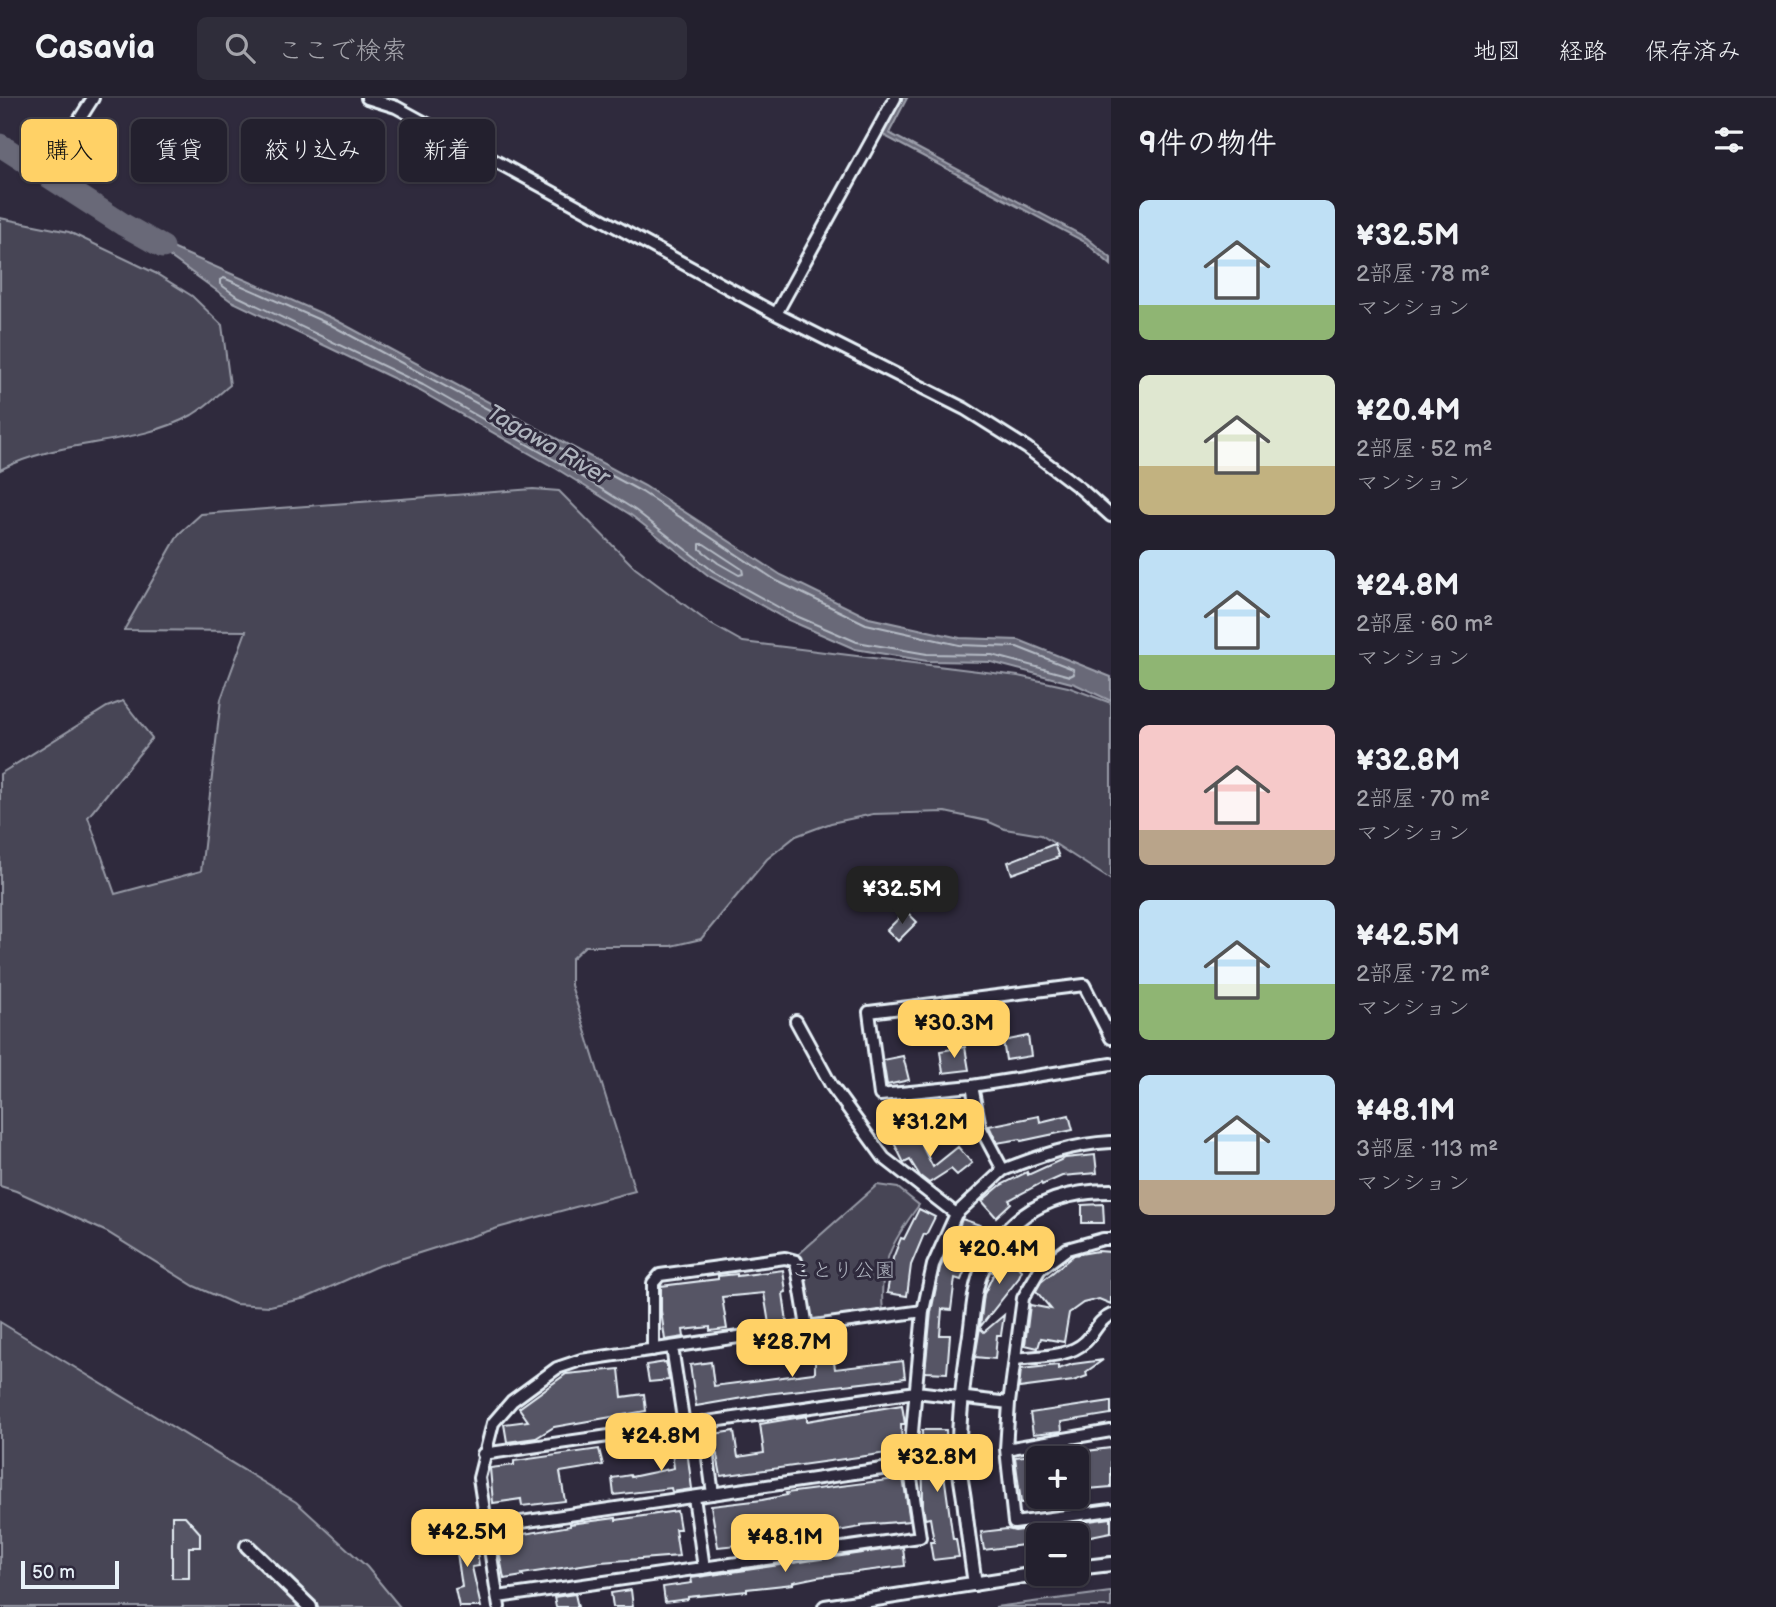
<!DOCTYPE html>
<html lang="ja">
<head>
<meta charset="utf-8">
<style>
  :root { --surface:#23202e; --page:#2f2d3a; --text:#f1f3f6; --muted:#a3a3aa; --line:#403e4a; --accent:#ffd166 }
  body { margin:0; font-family:"Balsamiq Sans","Klee One",sans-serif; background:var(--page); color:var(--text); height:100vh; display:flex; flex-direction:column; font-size:26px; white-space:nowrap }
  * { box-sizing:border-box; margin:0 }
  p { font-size:23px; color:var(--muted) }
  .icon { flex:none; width:38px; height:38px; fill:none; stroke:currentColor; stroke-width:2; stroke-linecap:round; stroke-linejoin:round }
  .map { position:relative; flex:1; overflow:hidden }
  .drawer { display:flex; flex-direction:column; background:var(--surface); width:665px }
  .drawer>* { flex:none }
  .banner { position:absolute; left:21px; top:21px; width:665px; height:63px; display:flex; gap:14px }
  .controls { position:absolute; left:1026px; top:1348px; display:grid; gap:14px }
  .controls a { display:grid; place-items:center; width:63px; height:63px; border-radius:10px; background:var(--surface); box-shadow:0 2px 5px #0004,0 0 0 2px var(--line); font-size:35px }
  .scale { position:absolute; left:21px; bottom:18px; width:98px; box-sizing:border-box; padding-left:7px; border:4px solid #e8f1f8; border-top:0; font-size:19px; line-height:24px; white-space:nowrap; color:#e8f1f8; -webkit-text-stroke:5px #2f2a3d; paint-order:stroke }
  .price { position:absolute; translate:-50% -60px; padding:0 16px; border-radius:14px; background:var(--accent); color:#111; font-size:23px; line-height:46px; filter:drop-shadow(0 2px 4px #0008) }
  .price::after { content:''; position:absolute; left:50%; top:42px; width:21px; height:16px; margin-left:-10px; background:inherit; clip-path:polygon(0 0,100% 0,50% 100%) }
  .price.on { background:#222; color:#fff }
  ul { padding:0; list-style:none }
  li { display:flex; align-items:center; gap:21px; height:175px; padding:0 28px }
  li span { display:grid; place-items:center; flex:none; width:196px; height:140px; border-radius:10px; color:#555 }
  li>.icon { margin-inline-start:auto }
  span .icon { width:84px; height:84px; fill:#fffc; stroke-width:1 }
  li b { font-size:30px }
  h2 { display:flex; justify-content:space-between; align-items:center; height:84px; padding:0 28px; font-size:30px }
  .tag { padding:0 24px; border-radius:10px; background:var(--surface); box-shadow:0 2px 5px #0004,0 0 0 2px var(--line); font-size:24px; line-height:63px }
  .tag.on { background:var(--accent); color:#111 }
  header { display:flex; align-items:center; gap:42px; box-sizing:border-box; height:98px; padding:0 35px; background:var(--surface); border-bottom:2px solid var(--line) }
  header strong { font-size:33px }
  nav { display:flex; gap:38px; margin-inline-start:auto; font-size:24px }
  .search { width:490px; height:63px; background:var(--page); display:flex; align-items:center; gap:18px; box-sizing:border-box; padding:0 24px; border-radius:10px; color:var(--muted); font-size:26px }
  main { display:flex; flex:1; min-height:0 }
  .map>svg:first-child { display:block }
  .green { fill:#464455; stroke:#979aa6; stroke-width:2 }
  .water { fill:#696978; stroke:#9c9fab; stroke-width:2 }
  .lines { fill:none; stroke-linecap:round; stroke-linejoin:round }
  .shore { stroke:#b5bbc5; stroke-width:2 }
  .river { stroke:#696978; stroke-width:23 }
  .building { fill:#575565; stroke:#e8f1f8; stroke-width:2 }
  .minor-casing { stroke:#e8f1f8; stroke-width:16 }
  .tertiary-casing { stroke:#e8f1f8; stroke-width:18 }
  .minor { stroke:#2f2a3d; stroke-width:10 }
  .tertiary { stroke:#2f2a3d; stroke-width:12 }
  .labels { text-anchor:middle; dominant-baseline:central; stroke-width:6; stroke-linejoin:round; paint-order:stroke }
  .park-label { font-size:21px; fill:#afb4bf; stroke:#2f2a3d }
  .water-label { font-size:23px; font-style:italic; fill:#afb4be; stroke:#2f2a3d }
</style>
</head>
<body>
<header>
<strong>Casavia</strong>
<div class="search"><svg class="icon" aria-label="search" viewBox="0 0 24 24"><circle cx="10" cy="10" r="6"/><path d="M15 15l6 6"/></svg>ここで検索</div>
<nav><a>地図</a><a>経路</a><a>保存済み</a></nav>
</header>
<main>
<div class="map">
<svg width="1111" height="1509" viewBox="0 0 1111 1509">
  <rect width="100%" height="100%" fill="#2f2a3d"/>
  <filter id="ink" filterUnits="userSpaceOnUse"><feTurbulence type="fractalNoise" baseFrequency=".0143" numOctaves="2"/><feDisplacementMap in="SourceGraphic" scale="14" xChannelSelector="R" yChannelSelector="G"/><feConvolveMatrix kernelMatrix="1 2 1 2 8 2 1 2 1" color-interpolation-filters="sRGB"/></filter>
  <g filter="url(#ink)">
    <path class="green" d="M0,120L69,134L155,175L192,198L222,227L230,287C218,297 205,309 192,317C134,349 60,340 0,372Z
      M533,391L559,393L635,470L709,525L743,544L1018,578L1068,589L1111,605V782L1041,737L1005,731L987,723L945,714L873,716L831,725L796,738L767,761L701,841L671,848H585L571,861V887L635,1093L501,1129L375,1169L306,1200L270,1208L235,1206L194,1188L107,1134L16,1093L0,1088V676L107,609L123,603L152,640L88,719L115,796L201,773L221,601L246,533L124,532L179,436L201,416Z
      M877,1087L898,1090L919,1107C893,1142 878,1167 883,1213L810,1225L799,1156Z
      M0,1224L296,1404L367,1469L400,1509H0Z
      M1111,1494V1509H995Z"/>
    <path class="water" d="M902,0H907L889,35L1087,140L1111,160V167L1085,144L883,37Z
      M136,134L332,220L645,388L781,477L869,520L960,540L1019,542L1111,579V603L1075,586L991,564L927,563L855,551L784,520L709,478L631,417L557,371L420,293L231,203Z"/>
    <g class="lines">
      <path class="shore" d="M224,180L329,226L642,394L777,483L866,526L959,547L1017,549L1073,571L1074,576L1070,578L992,557L927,556L857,544L787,514L713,473L635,412L560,365L423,287L235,197L220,186V182Z
        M700,446H704L742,471L743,476L739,477L718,465L700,451Z"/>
      <path class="river" d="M0,47L124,127L163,149"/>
    </g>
    <path class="building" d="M1054,746L1059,759L1012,776L1008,764Z
      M906,813L917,824L898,843L887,832Z
      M1028,938L1031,958L1006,962L1003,943Z
      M965,949L969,972L943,975L940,953Z
      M903,958L909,982L887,987L883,962Z
      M955,1000L958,1017L933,1021L930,1005Z
      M1069,1017L1073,1032L1021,1043L1020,1041L997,1045L989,1028L1039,1018L1040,1024Z
      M915,1034L933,1069L958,1049L972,1065L957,1077L951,1071L929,1085L920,1078L910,1062L904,1065L894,1045Z
      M1095,1057L1097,1075L1062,1078L1042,1087L1041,1085L1009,1102L1011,1105L996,1119L982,1103L1001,1087L1027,1074L1028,1077L1065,1060Z
      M1103,1106L1104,1125H1082V1107Z
      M919,1111L935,1119L926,1137L924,1136L911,1167L907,1198L887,1195L893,1160L901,1140L904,1141Z
      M962,1121L983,1128L961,1182L955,1180L951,1212L942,1211L940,1237H950L947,1275L925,1274L931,1214L940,1170L948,1153L950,1154Z
      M1098,1153L1111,1154V1206L1099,1201L1083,1205L1069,1215L1064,1244L1041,1240L1038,1250L1025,1247L1030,1207L1051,1211L1036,1193L1041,1184L1074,1157Z
      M1003,1158L1022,1172L1018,1181L980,1229L984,1196L994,1175L991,1173Z
      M783,1172L786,1194L783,1195L787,1224L769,1226L764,1195L722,1199L727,1231L710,1233V1229L683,1232L684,1239L665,1242L661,1213V1188L718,1181V1178L737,1176V1178Z
      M1004,1217L1001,1237H997L995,1261L975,1259L980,1230L984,1234Z
      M831,1245L835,1271L903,1263L905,1280L766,1296L696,1308L690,1267L711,1264L714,1288L813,1275L815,1274V1247Z
      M1103,1262L1086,1274L1087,1278L1073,1283L1019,1290L1021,1271L1058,1267V1271L1073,1266Z
      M666,1264L669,1282L649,1284L646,1267Z
      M619,1271L622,1299L644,1296L646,1313L554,1329L536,1340L507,1344L504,1326L528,1323L519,1310L566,1276Z
      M1111,1303V1316L1061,1324L1062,1333L1033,1336L1030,1315Z
      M902,1307L905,1326H901L902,1353L721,1378L713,1336L734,1333L738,1359L764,1355L760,1326L807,1318V1323Z
      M922,1332H946L948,1376H944L953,1441H956L959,1459L933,1462L930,1444H934L930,1420L925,1421L923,1408Z
      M689,1336L691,1351L687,1352L692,1391L672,1394L671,1390L614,1397L612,1380L630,1377L631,1379L674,1370L670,1339Z
      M1111,1350V1389L1076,1392V1352L1086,1351V1353Z
      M599,1351L603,1367L560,1374L565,1403L522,1408L521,1401L493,1405L490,1370L514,1367V1363Z
      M1032,1357L1036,1386H1038V1403L1021,1405L1015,1359Z
      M903,1380L910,1423L861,1427V1429L787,1442L718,1449L711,1408L762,1402L787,1397L786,1395Z
      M677,1413L680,1431H675L679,1458L601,1464L522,1476L523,1478L504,1481L496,1437L518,1434V1437L570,1428V1426L616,1420V1422Z
      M172,1418H185L200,1435V1449H189V1480H172Z
      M1111,1420V1434L1076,1441V1437H1038V1445L984,1452L981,1434L1007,1431L1015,1433Z
      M474,1431L479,1468L472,1469L481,1509H459L455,1491L462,1489L454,1434Z
      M903,1449L905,1468L817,1479L793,1484V1486L747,1491V1493L688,1499V1501L665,1504L663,1489L692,1485L691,1480Z
      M631,1492L633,1509H613L611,1495Z
      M575,1496L578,1509H556L554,1499Z"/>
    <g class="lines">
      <defs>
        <path id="minor" d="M367,0L396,9L776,216L965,311L1027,350L1081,391L1111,418
          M62,49L93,0
          M776,216L895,0
          M796,923L831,987L884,1060L956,1116
          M1111,966L972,988L980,1029L1003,1072C1039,1058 1072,1046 1111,1044
          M972,988L880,997L869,914L1084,887L1111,940
          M1111,1141H1103L1067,1151L1040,1171L1023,1200L1009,1305L1006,1351L1014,1425L1111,1412
          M672,1249L684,1327
          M653,1252V1185L660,1177L785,1160L796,1163L807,1229L923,1213
          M1015,1261C1037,1258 1068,1260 1085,1244C1095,1235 1097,1223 1111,1217
          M703,1324L713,1396
          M1006,1351L1111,1333
          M483,1356L916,1294L1009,1305
          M694,1399L704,1470
          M487,1429L909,1367
          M498,1499L920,1439L909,1367L923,1213L933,1167L956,1116L1003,1072
          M499,1509L479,1380L493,1325L512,1303L557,1270L581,1262L807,1229"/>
        <path id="tertiary" d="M247,1448L310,1509
          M1076,1470L1111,1466
          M975,1486C971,1458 967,1430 964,1401C962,1388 959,1373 959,1359C958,1320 963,1282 969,1243C973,1220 973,1191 983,1170C1008,1114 1053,1093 1111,1093
          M825,1509L1043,1475"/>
      </defs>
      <use href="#minor" class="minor-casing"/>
      <use href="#tertiary" class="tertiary-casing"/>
      <use href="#minor" class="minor"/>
      <use href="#tertiary" class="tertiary"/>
    </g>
  </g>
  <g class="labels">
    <g class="park-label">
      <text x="843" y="1172">ことり公園</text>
    </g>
    <g class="water-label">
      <text transform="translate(548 347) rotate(30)">Tagawa River</text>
    </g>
  </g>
</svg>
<div class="controls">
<a>+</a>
<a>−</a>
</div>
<div class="scale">50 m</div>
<b class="price on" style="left:902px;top:828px">¥32.5M</b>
<b class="price" style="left:954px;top:962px">¥30.3M</b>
<b class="price" style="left:930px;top:1061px">¥31.2M</b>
<b class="price" style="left:999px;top:1188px">¥20.4M</b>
<b class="price" style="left:792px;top:1281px">¥28.7M</b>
<b class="price" style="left:661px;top:1375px">¥24.8M</b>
<b class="price" style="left:937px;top:1396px">¥32.8M</b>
<b class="price" style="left:467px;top:1471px">¥42.5M</b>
<b class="price" style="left:785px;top:1476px">¥48.1M</b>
<div class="banner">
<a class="tag on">購入</a>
<a class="tag">賃貸</a>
<a class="tag">絞り込み</a>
<a class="tag">新着</a>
</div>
</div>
<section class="drawer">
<h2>9件の物件<svg class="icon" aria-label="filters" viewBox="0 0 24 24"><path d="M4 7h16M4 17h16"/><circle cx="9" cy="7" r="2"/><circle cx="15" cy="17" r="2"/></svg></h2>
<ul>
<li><span style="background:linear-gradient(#bfe0f5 75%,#8fb573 0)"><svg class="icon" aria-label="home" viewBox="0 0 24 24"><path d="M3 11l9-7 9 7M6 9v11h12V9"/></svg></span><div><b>¥32.5M</b><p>2部屋 · 78 m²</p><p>マンション</p></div></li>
<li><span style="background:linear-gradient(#dfe7d0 65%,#c2b280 0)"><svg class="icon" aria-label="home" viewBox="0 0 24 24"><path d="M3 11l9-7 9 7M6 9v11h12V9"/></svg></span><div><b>¥20.4M</b><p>2部屋 · 52 m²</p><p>マンション</p></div></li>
<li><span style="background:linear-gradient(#bfe0f5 75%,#8fb573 0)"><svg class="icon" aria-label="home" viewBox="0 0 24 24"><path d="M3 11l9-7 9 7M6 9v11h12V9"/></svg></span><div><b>¥24.8M</b><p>2部屋 · 60 m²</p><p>マンション</p></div></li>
<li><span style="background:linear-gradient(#f6c9c9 75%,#b9a48a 0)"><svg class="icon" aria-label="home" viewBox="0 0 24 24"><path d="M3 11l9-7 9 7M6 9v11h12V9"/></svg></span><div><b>¥32.8M</b><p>2部屋 · 70 m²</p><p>マンション</p></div></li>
<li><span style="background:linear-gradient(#bfe0f5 60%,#8fb573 0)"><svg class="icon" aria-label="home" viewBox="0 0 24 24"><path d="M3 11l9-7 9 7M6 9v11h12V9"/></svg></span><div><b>¥42.5M</b><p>2部屋 · 72 m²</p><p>マンション</p></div></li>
<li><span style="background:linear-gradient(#bfe0f5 75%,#b9a48a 0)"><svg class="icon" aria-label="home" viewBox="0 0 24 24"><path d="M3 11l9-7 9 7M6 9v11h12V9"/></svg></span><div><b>¥48.1M</b><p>3部屋 · 113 m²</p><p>マンション</p></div></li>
</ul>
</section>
</main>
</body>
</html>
